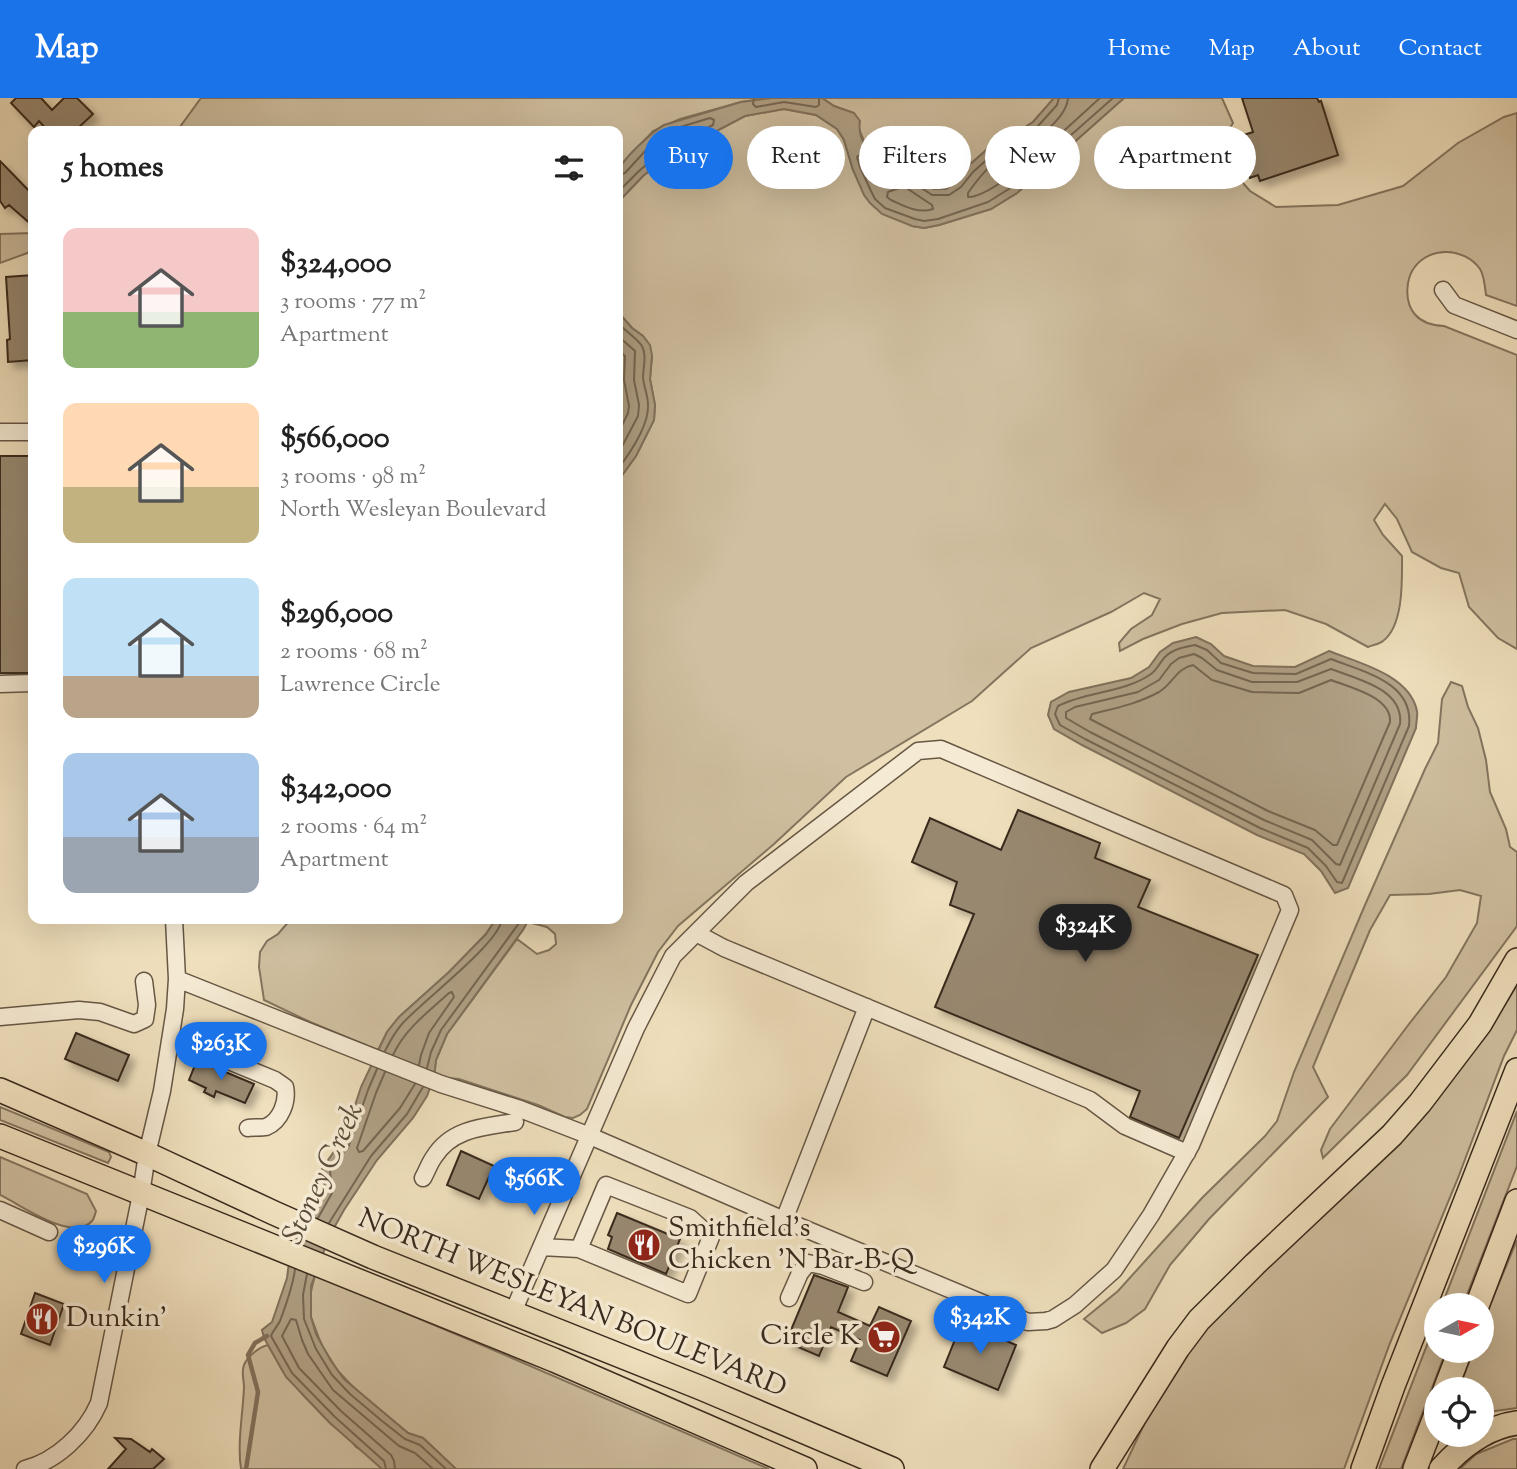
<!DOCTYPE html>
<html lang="en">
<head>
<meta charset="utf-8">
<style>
  :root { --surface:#fff; --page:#f6f6f6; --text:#222; --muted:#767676; --accent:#1a73e8 }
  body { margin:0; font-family:"Sorts Mill Goudy",serif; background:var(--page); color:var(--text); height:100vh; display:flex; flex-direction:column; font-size:26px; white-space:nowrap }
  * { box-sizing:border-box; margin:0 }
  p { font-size:23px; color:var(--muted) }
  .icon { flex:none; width:38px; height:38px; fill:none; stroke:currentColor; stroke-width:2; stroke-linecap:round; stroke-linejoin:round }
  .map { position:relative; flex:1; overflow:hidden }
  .details { position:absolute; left:28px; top:28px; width:595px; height:798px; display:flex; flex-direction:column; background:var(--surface); border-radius:14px; box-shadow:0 7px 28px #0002 }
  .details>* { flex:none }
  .guide { position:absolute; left:644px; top:28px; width:665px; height:63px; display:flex; gap:14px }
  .needle { width:46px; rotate:81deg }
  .tools { position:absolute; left:1424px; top:1195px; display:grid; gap:14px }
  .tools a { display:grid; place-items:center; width:70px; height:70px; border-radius:50%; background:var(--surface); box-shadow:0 7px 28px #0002; font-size:35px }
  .price { position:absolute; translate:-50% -60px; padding:0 16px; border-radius:24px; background:var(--accent); color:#fff; font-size:23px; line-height:46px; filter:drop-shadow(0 2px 4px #0008) }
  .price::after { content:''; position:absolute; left:50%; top:42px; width:21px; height:16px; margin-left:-10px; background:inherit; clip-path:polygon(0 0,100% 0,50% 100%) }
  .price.on { background:#222; color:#fff }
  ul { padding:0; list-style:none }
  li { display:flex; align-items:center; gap:21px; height:175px; padding:0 35px }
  li span { display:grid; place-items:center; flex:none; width:196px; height:140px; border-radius:14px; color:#555 }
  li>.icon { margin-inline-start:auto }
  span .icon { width:84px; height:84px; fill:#fffc; stroke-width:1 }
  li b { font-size:30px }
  h2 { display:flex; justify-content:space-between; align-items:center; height:84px; padding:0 35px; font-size:30px }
  .tag { padding:0 24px; border-radius:32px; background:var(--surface); box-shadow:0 7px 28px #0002; font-size:24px; line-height:63px }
  .tag.on { background:var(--accent); color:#fff }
  header { display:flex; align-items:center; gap:42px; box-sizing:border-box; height:98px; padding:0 35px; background:var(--accent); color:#fff }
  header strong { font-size:33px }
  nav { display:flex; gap:38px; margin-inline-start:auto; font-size:24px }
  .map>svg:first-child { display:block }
  .green { fill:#d0c0a1; stroke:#84755f; stroke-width:2 }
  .water { fill:#b1a186; stroke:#81715c; stroke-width:2 }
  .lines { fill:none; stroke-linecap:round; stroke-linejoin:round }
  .shore { stroke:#756652; stroke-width:2 }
  .stream { stroke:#81715c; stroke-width:4.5 }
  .building { fill:#988870; stroke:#392a1d; stroke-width:2; filter:url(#shadow) }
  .minor-casing { stroke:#665745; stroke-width:19 }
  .highway-casing { stroke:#392a1d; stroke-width:26 }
  .minor { stroke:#f5ead3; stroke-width:16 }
  .highway { stroke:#efdfbc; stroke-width:23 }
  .labels { text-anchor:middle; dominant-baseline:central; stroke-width:7; stroke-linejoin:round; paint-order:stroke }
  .poi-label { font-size:28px; fill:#392a1d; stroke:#f5ead3; text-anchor:start }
  .street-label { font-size:28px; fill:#392a1d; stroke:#f5ead3 }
  .water-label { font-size:30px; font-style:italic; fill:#5d4e3c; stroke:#f5ead3 }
</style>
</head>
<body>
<header>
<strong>Map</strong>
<nav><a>Home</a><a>Map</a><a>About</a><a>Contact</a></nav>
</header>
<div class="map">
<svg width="1517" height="1371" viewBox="0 0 1517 1371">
  <defs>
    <filter id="shadow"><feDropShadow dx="6" dy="6" stdDeviation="3.5" flood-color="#0004"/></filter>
  </defs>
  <rect width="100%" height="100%" fill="#efdfbc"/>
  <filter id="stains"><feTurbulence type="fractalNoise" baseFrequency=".00286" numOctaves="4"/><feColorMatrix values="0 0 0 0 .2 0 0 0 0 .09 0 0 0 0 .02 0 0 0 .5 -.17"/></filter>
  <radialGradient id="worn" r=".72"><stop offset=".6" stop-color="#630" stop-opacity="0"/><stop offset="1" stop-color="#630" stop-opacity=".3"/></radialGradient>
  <path class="green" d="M201,0H772L741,4L680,21L653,33L624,65L618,74V33H177Z
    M822,0H1054L1033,24L1013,37L998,42L967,69L956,85L946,91H934L907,71H901L888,79C871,57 861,42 854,15L834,8Z
    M1124,0H1222L1233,25L1220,46L1227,67L1250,93L1276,109L1338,107L1403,88L1458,45L1504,19L1517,15V208L1486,197C1485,189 1484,177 1480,171C1464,149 1429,148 1414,170C1411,174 1409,180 1408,185C1404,212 1418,227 1444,228L1517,257V551L1498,540L1469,509L1459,475L1441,470L1412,454L1397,421L1385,406L1374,422L1383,437L1402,458C1402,481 1404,527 1383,543C1380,546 1372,547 1368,549L1326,526L1285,512L1222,515L1182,526L1143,541L1120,553L1119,545L1131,531L1152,517L1160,501L1144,495L1111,514L1031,550L972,603L846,679L774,746L678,828L658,854L631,907L587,1011L580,1017L573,1020L565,1019L538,1007L459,981L434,979L436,962L447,936L517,841L537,856L549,852L556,846L555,836L547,829L528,824L529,821H618V383L636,358L654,322L655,307L650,281L652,258L643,238L632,230L618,214V107L620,102L643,78L665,60L745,18L784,11L816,17L837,31L844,42L853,72L912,128L924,130L939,127L991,111L1017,95Z
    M33,135V153L0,165V136Z
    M1451,584L1462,588L1468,609L1478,630L1486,662L1490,694L1506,731L1510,749L1517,754V828L1407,977L1323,1060L1321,1052L1330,1031L1409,926L1446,879L1477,825L1481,798L1460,792L1429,796L1390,797L1370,832L1313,969L1328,999L1209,1121L1170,1167L1145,1211L1126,1225L1102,1235L1084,1221L1118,1193L1202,1100L1265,1038L1277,1023L1294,974L1365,807L1425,671L1438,645L1442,601Z
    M291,821H496L486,836L449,874L399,919L387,934L378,952L310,924L264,902L259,869L260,854L267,843L278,836Z
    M1517,887V932L1504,958L1458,1080L1390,1245L1344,1371H1123L1149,1316L1208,1221L1456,974L1485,939Z
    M0,1009L109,1054L111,1059L108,1065L0,1022Z
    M1517,1013V1068L1463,1207H1442Z
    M0,1059L87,1096L96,1113C95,1116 94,1121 92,1123C72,1145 20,1106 0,1097Z
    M1517,1142V1310L1495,1313L1482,1318V1292L1459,1291L1473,1253H1482V1226Z
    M315,1177L470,1242L769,1371H456L423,1340L408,1335L355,1291L338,1273L322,1248L311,1219L310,1198Z
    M1437,1221V1253H1446L1401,1371H1379Z
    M268,1247L282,1272L304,1298L330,1325L350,1341L356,1349L366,1355L382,1371H241C237,1345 243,1315 244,1289C244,1282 241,1274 244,1267C247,1259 259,1249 268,1247Z
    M1513,1341H1517V1371H1460L1476,1356Z"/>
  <path class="water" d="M772,0H822L834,8L854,15L860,23C856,44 876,63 888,78L901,71H907L934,91H946L956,84L967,69L998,42L1013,37L1033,24L1054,0H1124L1017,95L991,111L939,127L924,130L912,128L882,116L870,105L864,97L853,72L844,42L837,31L816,17L784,11L745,18L665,60L643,78L620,102L618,107C618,99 615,82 618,74C621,62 653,33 664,27L741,4Z
    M618,214L632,230L643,238L650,247L652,258L650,281L655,307L654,322L636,358L618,383Z
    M1196,539L1211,546L1224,558L1253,568L1295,569L1329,553C1359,565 1410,577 1417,613C1418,618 1416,624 1416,630L1348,790L1335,795L1321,773L1304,756L1257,737L1082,647L1054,631L1048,617L1051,604L1069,594L1131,580L1149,569L1160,554L1173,545Z
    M496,821H529L523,832L447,936L436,962L434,979L427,998L413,1020L377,1062L344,1112L330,1137L311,1188V1219L316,1236L331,1263L344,1281L408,1335L423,1340L456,1371H382L330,1325L286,1279L264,1240L262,1232L272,1224L287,1180L291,1149L325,1094L322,1071L333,1055L342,1047L361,989L387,934L399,919L449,874L486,836Z"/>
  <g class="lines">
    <path class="shore" d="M754,0L753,6L756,9L784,4L816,9L819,7V0
      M1059,0L1057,7L1038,28L1016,44L1001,49L973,74L961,89L949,97H932L905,79L891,85L885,84L861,56L857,59L860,69L871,93L875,101L885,110L915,121L924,123L938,121L988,104L1012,89L1113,0
      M1068,0C1067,19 1037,42 1021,51C1017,53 1011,54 1006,56C992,64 977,82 968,95V99C996,100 1076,21 1100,0
      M618,77L625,75L658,39L667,33L710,20L714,22L713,27L661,54L639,73L618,94
      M902,89H905L932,107L933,111C918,116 904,108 891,102L887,99L888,94Z
      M618,225C624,232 638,241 642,248C647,258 643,269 643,280C644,289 648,298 648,307C649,328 630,355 618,371
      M618,238L635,253L634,282L639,307L638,318L618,356
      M618,252L625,258L624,282L629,308L628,315L618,336
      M1195,547L1207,552L1221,565L1253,575L1296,576L1331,561C1363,574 1414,584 1409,628L1342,785L1337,784L1326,768L1308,750L1260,730L1085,641L1060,627L1055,616L1058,608C1087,593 1124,595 1151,576C1157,572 1160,564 1165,559C1173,551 1184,549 1195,547Z
      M1194,556L1202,560L1217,572L1252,584H1297L1331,571C1357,581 1404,591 1400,626L1340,767L1336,766L1312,742L1264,722L1090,634L1066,620V614L1075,609L1138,594L1159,582L1171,566L1179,560Z
      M1193,567L1212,582L1252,594L1299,595L1331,582C1349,589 1392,599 1390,624L1337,747H1333L1315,732L1268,713L1090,621L1092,616C1116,610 1137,606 1159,594C1174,585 1175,571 1193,567Z
      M385,953C390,943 395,934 402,926C422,903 499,846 502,821
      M393,957C405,931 428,914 449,895L452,894L454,899L429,935L421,957L419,967
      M427,970L431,954L441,932L522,821
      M385,974L376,995L357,1050L359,1054L363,1053L400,1010L415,986
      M318,1120L332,1095L330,1072L338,1059L348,1050L368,992L377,971
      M329,1125L371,1058L407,1016L423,989
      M295,1171C293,1188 286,1207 280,1223C277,1229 273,1232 271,1238L292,1275L335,1319L384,1363L386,1371
      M307,1176L303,1197L304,1221L316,1251L332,1277L350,1296L382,1323L405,1341L420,1347L446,1371
      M395,1371L394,1363L391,1357L341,1313L299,1270L282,1238L291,1221L296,1222L302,1242L308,1256L333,1292L399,1348L415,1355L433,1371"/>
    <path class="stream" d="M246,1371L258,1294L248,1257L255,1245L267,1238"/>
  </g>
  <path class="building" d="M16,0H41L52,12L64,0H77L93,16L75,33H48L39,23L34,29L11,5Z
    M1242,0H1317L1319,4L1321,3L1338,57L1260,83L1258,77L1250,80L1238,39L1253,34Z
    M0,63L33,97V128L9,107L5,110L0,103Z
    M33,177V262L8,264L7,242L10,241L6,179Z
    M0,358H33V575H0Z
    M1018,712L1100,745L1095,760L1150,782L1138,809L1258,857L1179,1040L1130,1019L1140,993L935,909L974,816L950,807L957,784L912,764L930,720L1001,752Z
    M76,935L129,957L118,983L65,961Z
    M197,962L254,986L245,1005L216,993L214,999L204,994L206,990L189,982Z
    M461,1053L494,1068L479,1101L447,1087Z
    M617,1115L680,1141L666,1176L608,1151L612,1139L608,1137Z
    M814,1177L848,1189L838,1214L870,1228L879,1209L911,1223L887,1278L851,1263L860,1242L831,1229L819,1258L786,1244Z
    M35,1195L64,1206L50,1247L21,1236Z
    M962,1224L1016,1247L998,1292L944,1269Z
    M115,1340L131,1341L150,1354L152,1351L164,1361L153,1371H108L126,1351Z"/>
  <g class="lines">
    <defs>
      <path id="minor" d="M1443,192L1454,207L1517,232
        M0,334H33
        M0,586L33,585
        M696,835L724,850L1090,1002L1125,1028L1187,1055
        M177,881L441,986L520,1011L590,1038L784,1122L1028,1224L1046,1223L1053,1221L1075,1207L1114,1172L1151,1117L1191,1047L1290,812L1284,797L941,651L918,653L746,785L673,858L636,930L513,1214
        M0,919L79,912L100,914L134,926L145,921L147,907L144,883
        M206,948L217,958L275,982L285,989C288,1003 281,1023 266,1029C261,1030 253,1029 248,1030
        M423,1080C427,1073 429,1066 434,1059C452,1030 484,1029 515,1024
        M0,1112L49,1134
        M784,1122L867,909
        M541,1149L579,1151L688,1196L711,1139L690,1120L606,1087L579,1151
        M789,1200L800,1175L808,1165L823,1168L864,1184
        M25,1371C57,1363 86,1335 99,1305L141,1096L147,1056L162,993L175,911L177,881L174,821"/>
      <path id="highway" d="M0,992L147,1056L274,1115L373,1159L701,1290L892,1371
        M0,1038L554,1262L805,1371
        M1477,1208L1517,1103
        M1445,1292L1460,1253
        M1102,1371L1178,1250L1199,1222L1255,1166L1392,1037L1420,1005L1480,926L1517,862
        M1363,1371L1393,1288L1517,972
        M1415,1371L1437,1314
        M1441,1371C1461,1349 1487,1329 1517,1325"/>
    </defs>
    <use href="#minor" class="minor-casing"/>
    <use href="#highway" class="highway-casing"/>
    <use href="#minor" class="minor"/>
    <use href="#highway" class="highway"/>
  </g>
  <defs>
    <symbol id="restaurant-disc" viewBox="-11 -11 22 22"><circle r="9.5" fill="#8f2418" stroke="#f5ead3"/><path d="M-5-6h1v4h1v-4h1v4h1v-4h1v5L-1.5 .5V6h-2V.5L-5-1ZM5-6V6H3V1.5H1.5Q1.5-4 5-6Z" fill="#fff"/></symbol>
    <symbol id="supermarket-disc" viewBox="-11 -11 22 22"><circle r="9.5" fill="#8f2418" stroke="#f5ead3"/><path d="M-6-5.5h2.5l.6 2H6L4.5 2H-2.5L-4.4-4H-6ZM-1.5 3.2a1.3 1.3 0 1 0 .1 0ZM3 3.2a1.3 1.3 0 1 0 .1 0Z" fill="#fff"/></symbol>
  </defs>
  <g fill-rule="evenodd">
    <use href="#restaurant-disc" x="625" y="1128" width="38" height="38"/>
    <use href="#restaurant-disc" x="23" y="1202" width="38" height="38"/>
    <use href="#supermarket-disc" x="865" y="1220" width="38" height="38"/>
  </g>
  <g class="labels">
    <g class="poi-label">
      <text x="668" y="1131">Smithfield's<tspan x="668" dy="32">Chicken 'N Bar-B-Q</tspan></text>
      <text x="66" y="1221">Dunkin'</text>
      <text x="860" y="1239" text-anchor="end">Circle K</text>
    </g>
    <g class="street-label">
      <text transform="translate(572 1206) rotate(22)">NORTH WESLEYAN BOULEVARD</text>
    </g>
    <g class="water-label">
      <text transform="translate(324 1076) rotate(-65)">Stoney Creek</text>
    </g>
  </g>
  <rect width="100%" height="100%" filter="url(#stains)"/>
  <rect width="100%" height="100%" fill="url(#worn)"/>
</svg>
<div class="tools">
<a><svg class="needle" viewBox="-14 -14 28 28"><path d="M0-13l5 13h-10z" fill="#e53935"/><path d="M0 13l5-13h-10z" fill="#767676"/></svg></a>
<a><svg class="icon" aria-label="locate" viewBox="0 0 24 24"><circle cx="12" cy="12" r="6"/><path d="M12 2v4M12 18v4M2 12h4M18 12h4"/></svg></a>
</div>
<b class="price on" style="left:1085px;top:866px">$324K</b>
<b class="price" style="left:221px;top:984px">$263K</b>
<b class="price" style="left:534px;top:1119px">$566K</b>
<b class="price" style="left:104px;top:1187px">$296K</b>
<b class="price" style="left:980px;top:1258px">$342K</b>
<div class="guide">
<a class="tag on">Buy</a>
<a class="tag">Rent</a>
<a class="tag">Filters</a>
<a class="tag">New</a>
<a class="tag">Apartment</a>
</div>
<section class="details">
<h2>5 homes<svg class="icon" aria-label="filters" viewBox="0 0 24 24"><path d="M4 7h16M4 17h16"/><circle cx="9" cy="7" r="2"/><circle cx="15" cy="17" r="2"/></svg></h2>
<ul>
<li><span style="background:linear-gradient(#f6c9c9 60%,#8fb573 0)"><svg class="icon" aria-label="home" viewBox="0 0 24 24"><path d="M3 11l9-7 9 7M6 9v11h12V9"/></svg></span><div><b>$324,000</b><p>3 rooms · 77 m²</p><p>Apartment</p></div></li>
<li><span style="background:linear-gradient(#ffd9b3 60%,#c2b280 0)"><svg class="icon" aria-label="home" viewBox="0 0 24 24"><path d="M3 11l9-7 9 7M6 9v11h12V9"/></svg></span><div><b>$566,000</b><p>3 rooms · 98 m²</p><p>North Wesleyan Boulevard</p></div></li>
<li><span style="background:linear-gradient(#bfe0f5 70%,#b9a48a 0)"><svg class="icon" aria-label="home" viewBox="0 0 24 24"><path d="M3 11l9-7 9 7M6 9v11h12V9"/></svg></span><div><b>$296,000</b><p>2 rooms · 68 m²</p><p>Lawrence Circle</p></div></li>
<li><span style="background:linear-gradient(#a9c7e8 60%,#9aa5b1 0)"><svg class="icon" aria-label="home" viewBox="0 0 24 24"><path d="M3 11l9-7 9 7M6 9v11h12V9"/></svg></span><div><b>$342,000</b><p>2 rooms · 64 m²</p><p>Apartment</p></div></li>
</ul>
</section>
</div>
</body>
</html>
